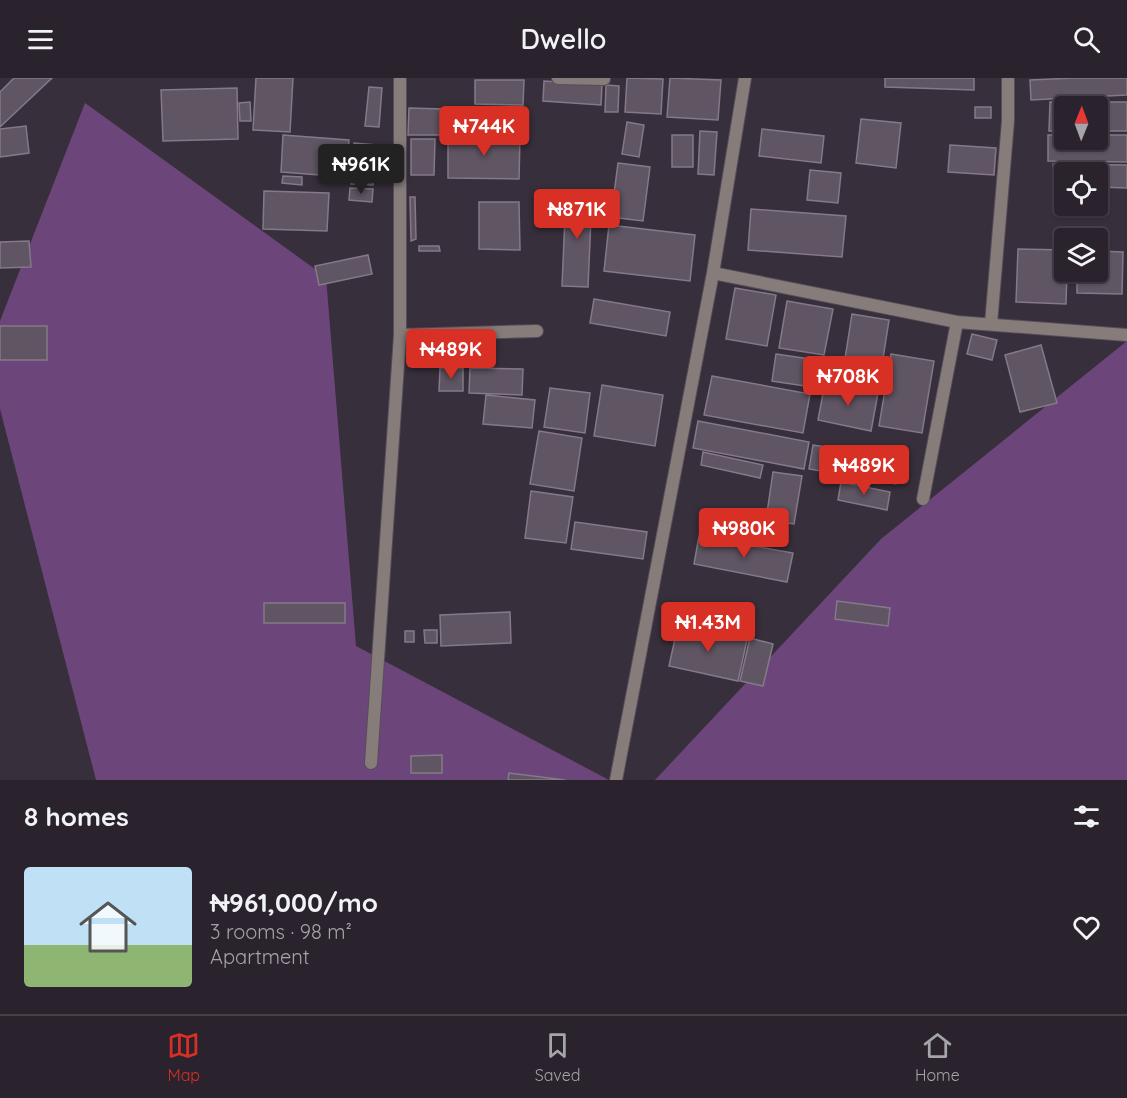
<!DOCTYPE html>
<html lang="en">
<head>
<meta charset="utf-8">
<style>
  :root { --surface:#2a232d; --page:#362f39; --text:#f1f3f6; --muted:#a5a4aa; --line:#464049; --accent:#d93025 }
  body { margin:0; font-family:Quicksand,sans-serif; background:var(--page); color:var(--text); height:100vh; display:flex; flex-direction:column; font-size:22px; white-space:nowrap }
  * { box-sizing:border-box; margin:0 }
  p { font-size:20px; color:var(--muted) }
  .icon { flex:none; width:33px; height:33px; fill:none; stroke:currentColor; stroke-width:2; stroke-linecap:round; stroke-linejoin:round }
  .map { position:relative; height:702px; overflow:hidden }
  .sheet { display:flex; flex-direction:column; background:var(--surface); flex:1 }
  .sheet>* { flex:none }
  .needle { width:39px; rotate:1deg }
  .tools { position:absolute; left:1054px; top:18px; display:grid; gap:12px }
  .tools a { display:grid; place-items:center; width:54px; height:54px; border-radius:6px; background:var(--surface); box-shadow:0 2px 4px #0004,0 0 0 2px var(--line); font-size:30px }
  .price { position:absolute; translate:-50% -51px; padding:0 14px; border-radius:6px; background:var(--accent); color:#fff; font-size:20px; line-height:39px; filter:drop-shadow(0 2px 3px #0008) }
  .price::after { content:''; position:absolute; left:50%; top:36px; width:18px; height:14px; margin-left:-9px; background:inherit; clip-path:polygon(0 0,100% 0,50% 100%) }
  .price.current { background:#222; color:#fff }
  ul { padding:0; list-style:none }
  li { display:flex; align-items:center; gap:18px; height:150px; padding:0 24px }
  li+li { border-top:2px solid var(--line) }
  li span { display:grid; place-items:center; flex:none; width:168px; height:120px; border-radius:6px; color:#555 }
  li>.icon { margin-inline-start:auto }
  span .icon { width:72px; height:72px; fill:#fffc; stroke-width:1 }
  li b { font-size:26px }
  h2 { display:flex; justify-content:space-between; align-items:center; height:72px; padding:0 24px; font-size:26px }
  header { display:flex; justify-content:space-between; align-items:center; height:78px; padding:0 24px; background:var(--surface); font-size:27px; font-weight:600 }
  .tab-bar { display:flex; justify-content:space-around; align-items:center; height:84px; border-top:2px solid var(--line); background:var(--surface); font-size:16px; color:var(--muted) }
  .tab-bar a { display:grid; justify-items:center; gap:3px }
  .tab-bar .current { color:var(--accent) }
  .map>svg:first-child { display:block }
  .green { fill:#6c467a }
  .building { fill:#5f5563; stroke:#847988; stroke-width:1.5 }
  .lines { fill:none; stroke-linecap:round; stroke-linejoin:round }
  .street-casing { stroke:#564d5a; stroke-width:14 }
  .street { stroke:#867d7b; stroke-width:12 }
</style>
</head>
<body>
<header><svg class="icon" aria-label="menu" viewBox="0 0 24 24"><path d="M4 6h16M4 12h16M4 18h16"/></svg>Dwello<svg class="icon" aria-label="search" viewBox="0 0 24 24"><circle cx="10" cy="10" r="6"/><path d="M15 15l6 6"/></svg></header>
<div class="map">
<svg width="1127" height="702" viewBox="0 0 1127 702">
  <rect width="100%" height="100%" fill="#382f3c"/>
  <path class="green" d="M85,25L326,199L356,568L609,702H96L0,331V243Z
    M1127,263V702H655L881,461Z"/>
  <path class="building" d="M14,0H52L0,49V14Z
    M256,0H293L290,54L253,52Z
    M627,0L663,1L661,36L625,34Z
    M670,0L721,2L718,42L667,39Z
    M885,0H974V12L885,9Z
    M1074,0H1127V17L1031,22L1030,2Z
    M475,2H524L523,27L475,26Z
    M544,3L602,7L601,27L543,23Z
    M606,7L619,8L618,34H605Z
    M369,9L382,10L379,49L365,48Z
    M237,10L238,61L163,63L161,12Z
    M250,24L251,43H240L239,25Z
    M1050,24H1127V53H1098V28H1065V53H1049Z
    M975,29H991V40H975Z
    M409,30L443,31V57H408Z
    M525,32L526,53L457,55L456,34Z
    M861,41L901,45L896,90L856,85Z
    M627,44L644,47L639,79L622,76Z
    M26,48L29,75L0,79V51Z
    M762,51L824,58L821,85L759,78Z
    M700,53L717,54L714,97L698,96Z
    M283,57L349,62L346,99L281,94Z
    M672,57H693V89H672Z
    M1048,57H1065V62H1098V57H1127V84L1048,83Z
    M448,58L520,59L519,101L448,100Z
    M411,61H435L434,97H411Z
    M354,65L377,67L373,107L351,106Z
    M950,67L996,70L994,97L948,94Z
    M618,85L650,89L643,143L611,139Z
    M1053,86L1127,87V110L1098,109V94H1065V109H1053Z
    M810,92L841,95L838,125L807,122Z
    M283,98L302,99V107L282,105Z
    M350,110L373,111L372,124L349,122Z
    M264,113L329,115L327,153L263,151Z
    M566,115L592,117L588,209L562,208Z
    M410,119H415L416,161L411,163Z
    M479,124H519L520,172L479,171Z
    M751,131L846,138L842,179L748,172Z
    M609,147L695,157L690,203L604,193Z
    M29,163L31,189L0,190V164Z
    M419,168H439L440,173H419Z
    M1018,171L1065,172V194H1067L1066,226L1016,224Z
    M1098,173L1123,174L1122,216L1077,215V194H1098Z
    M368,177L372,196L319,207L315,188Z
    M735,210L776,217L767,268L726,261Z
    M594,221L670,234L666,258L590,245Z
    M787,223L833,231L824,277L779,270Z
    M852,236L889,242L879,306L842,300Z
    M0,248H47V282H0Z
    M972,256L997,262L992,282L967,276Z
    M1041,267L1057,325L1020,334L1005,277Z
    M776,276L823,283L818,310L772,303Z
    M891,276L934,283L922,355L879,348Z
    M440,290H463V313H439Z
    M470,290L523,291L522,317L469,315Z
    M712,298L810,316L803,355L704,337Z
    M825,305L878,315L871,353L818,342Z
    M602,307L663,317L655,368L594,358Z
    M550,310L590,315L585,355L544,349Z
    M486,317L535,322L532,350L483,346Z
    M698,343L809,364L804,391L693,370Z
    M539,353L582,360L574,413L530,406Z
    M813,367L901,381L896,406L809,391Z
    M703,374L763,387L760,400L701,387Z
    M773,394L802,398L794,446L766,442Z
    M841,404L890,414L887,432L838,422Z
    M531,413L573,419L566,465L525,460Z
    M575,444L647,454L643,481L571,471Z
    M699,458L793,475L787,504L694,486Z
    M837,523L890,530L888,548L835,541Z
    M264,525H345V545H264Z
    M510,534L511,565L441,568L440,537Z
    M678,547L747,562L738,603L669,588Z
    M424,552H437V565H425Z
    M405,553H414V564H405Z
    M750,560L773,566L763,608L740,603Z
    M442,677V695H411V678Z
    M509,695L565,702H508Z"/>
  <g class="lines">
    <defs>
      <path id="street" d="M558,0L604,1
        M713,195L957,244L1127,257
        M991,246L1008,43V0
        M400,257L537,253
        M923,421L957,244
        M371,685L400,257V0
        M616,702L713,195L745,0"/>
    </defs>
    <use href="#street" class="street-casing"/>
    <use href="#street" class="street"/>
  </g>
</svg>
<div class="tools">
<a><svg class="needle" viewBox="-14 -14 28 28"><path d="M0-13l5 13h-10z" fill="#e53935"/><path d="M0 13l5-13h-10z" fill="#a5a4aa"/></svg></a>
<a><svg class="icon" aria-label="locate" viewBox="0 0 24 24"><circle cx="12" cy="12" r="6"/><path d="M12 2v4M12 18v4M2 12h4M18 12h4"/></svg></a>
<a><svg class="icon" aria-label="layers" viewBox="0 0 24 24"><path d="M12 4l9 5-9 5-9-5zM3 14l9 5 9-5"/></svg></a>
</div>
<b class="price" style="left:484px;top:79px">₦744K</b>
<b class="price current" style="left:361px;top:117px">₦961K</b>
<b class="price" style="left:577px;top:162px">₦871K</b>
<b class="price" style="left:451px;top:302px">₦489K</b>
<b class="price" style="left:848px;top:329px">₦708K</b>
<b class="price" style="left:864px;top:418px">₦489K</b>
<b class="price" style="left:744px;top:481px">₦980K</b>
<b class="price" style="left:708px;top:575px">₦1.43M</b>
</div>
<section class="sheet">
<h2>8 homes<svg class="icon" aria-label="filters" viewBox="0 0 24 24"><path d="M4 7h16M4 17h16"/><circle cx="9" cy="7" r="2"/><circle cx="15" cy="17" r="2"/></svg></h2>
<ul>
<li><span style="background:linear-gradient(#bfe0f5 65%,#8fb573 0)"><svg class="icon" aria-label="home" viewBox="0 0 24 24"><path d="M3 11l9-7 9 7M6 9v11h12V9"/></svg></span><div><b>₦961,000/mo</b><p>3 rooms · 98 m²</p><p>Apartment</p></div><svg class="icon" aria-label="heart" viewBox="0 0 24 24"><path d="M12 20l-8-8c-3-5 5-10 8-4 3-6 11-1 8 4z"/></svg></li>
</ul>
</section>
<nav class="tab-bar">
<a class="current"><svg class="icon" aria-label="map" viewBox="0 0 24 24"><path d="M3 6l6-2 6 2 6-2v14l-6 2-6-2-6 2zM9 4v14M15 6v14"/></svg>Map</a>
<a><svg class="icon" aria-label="saved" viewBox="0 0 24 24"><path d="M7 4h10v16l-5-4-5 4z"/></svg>Saved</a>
<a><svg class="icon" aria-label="home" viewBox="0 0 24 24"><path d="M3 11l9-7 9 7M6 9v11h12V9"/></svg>Home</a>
</nav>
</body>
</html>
